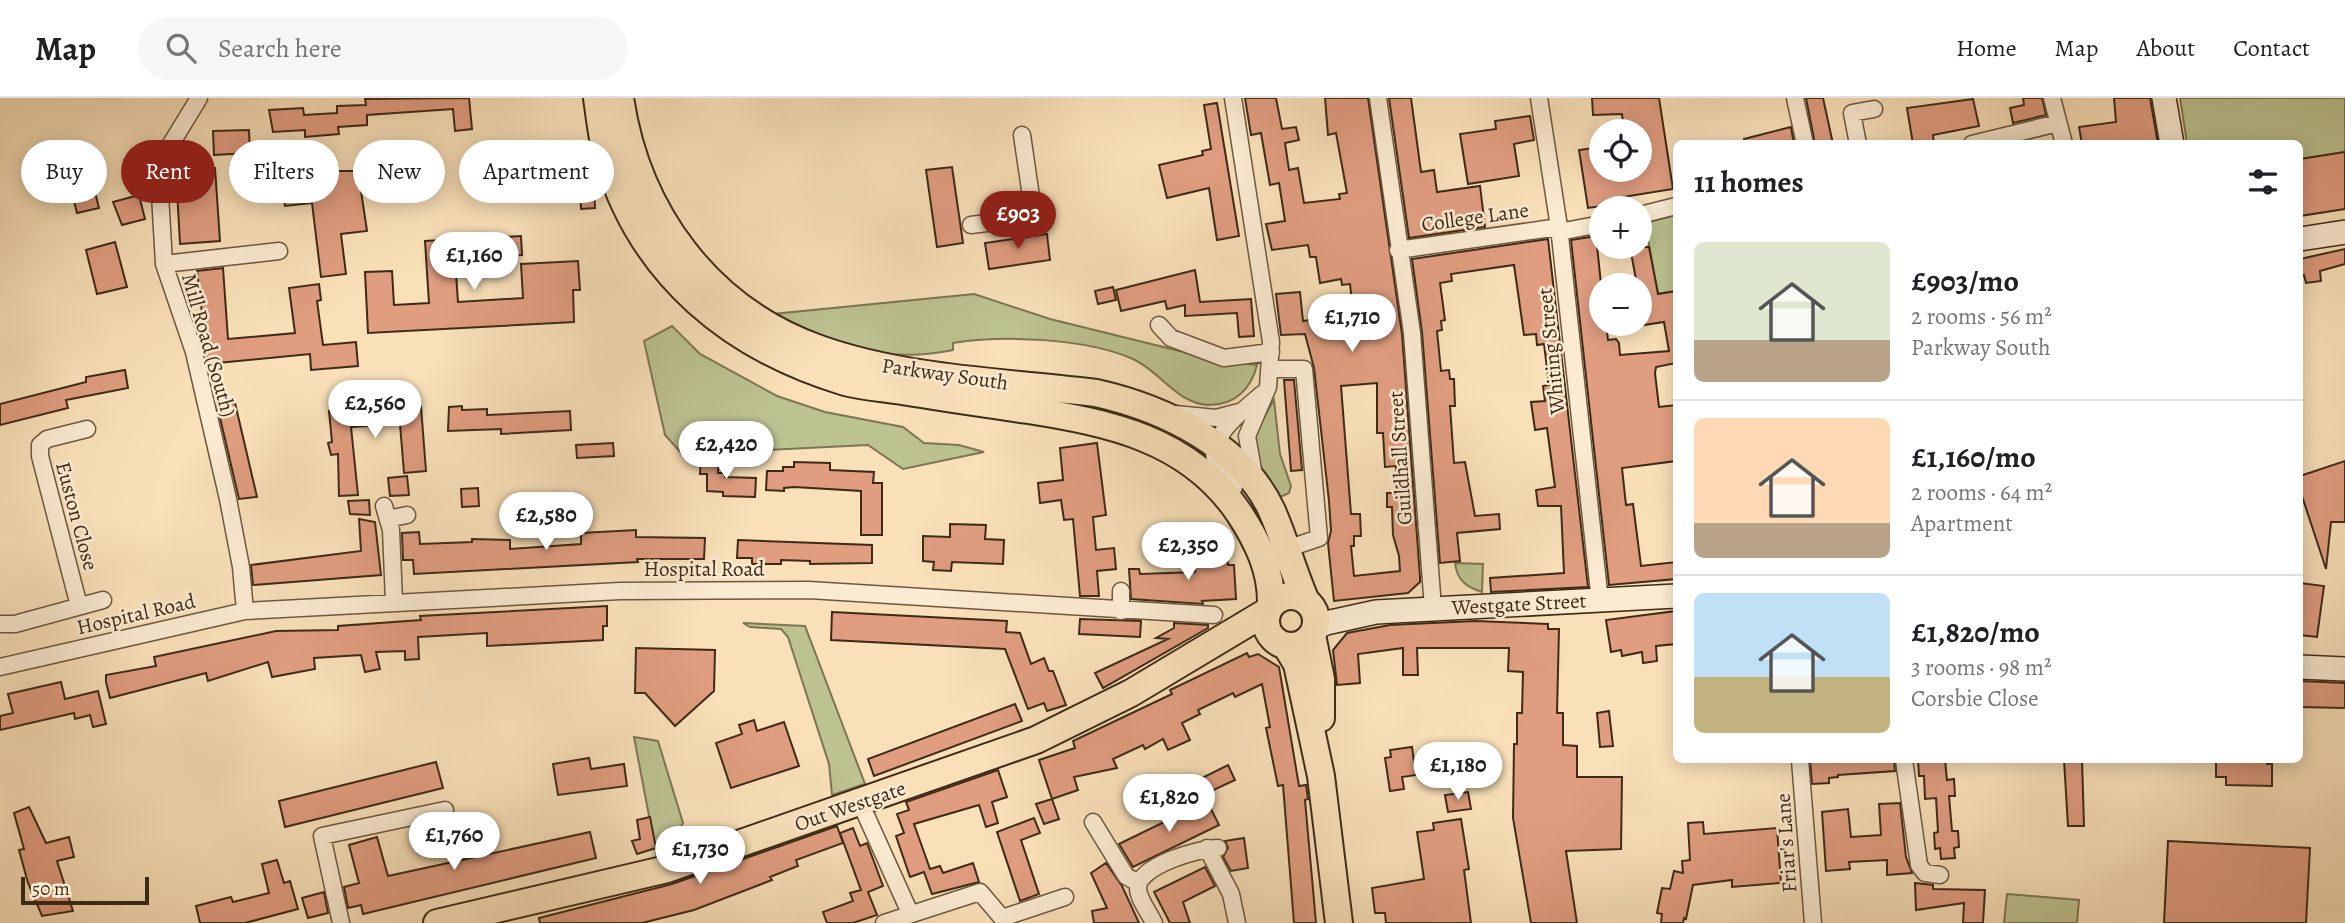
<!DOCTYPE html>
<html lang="en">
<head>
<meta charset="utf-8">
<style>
  :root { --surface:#fff; --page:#f6f6f6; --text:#202124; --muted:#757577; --line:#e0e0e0; --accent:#8f2418 }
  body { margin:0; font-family:Alegreya,serif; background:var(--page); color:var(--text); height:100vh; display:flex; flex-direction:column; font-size:26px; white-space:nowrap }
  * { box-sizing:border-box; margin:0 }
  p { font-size:23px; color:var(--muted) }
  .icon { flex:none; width:38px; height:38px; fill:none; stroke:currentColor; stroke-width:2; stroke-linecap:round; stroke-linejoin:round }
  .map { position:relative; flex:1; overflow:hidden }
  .details { position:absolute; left:1673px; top:42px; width:630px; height:623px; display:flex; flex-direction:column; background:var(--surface); border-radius:10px; box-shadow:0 4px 18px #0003 }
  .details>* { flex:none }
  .guide { position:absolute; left:21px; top:42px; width:665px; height:63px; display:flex; gap:14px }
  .controls { position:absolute; left:1589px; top:21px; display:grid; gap:14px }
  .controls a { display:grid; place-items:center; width:63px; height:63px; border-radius:50%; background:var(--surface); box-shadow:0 4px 18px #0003; font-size:35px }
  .scale { position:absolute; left:21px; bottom:18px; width:128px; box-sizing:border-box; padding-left:7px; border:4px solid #3e2b16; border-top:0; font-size:19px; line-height:24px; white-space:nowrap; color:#3e2b16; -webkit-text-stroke:5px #fbebd2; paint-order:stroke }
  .price { position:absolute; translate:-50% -60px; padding:0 16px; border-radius:24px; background:#fff; color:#222; font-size:23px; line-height:46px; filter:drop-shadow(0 2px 4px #0008) }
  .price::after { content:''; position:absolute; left:50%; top:42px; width:21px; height:16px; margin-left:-10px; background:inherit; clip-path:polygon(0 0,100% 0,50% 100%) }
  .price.current { background:var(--accent); color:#fff }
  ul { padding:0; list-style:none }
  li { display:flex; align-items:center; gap:21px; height:175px; padding:0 21px }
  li+li { border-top:2px solid var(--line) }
  li span { display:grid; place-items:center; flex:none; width:196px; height:140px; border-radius:10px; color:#555 }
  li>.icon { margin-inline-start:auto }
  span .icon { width:84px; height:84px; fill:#fffc; stroke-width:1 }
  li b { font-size:30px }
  h2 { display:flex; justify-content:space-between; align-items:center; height:84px; padding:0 21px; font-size:30px }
  .pill { padding:0 24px; border-radius:32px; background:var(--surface); box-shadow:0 4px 18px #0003; font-size:24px; line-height:63px }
  .pill.current { background:var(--accent); color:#fff }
  header { display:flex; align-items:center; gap:42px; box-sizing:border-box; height:98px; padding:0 35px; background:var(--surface); border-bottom:2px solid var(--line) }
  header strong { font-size:33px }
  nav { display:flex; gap:38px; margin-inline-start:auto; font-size:24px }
  .search { width:490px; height:63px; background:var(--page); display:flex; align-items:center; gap:18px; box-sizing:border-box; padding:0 24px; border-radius:38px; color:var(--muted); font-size:26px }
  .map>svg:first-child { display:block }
  .green { fill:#bcc290; stroke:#7d7653; stroke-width:2 }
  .building { fill:#e09d80; stroke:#3e2b16; stroke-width:2; fill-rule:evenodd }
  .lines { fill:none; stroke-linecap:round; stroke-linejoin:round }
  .street-casing { stroke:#6d583f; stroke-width:19 }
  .secondary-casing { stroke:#3e2b16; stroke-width:26 }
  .primary-casing { stroke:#3e2b16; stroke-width:30 }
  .street { stroke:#fbebd2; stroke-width:16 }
  .secondary { stroke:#fbebd2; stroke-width:23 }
  .primary { stroke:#f9e0b9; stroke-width:26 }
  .labels { text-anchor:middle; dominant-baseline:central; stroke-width:5; stroke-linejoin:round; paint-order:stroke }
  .street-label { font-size:21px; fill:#3e2b16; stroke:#fbebd2 }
</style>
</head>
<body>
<header>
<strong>Map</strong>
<div class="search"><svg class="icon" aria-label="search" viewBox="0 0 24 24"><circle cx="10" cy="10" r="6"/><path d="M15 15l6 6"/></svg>Search here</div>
<nav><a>Home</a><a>Map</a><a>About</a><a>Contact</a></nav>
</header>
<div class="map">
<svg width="2345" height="825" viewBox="0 0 2345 825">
  <rect width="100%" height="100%" fill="#f9e0b9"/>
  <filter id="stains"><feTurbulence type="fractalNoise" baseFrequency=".00286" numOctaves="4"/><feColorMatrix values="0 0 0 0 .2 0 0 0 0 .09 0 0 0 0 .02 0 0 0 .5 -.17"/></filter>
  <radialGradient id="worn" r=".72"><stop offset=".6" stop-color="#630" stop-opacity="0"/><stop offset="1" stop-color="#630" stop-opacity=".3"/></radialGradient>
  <path class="green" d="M2180,0H2345V54L2300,61V46L2187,45Z
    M1676,117V193L1658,196L1645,125Z
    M974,196L1050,221L1224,264L1257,267C1251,291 1235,307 1209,307C1177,306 1160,273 1133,261C1085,240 1004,237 953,245V252C887,266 832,248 773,216Z
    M672,228L700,256L777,298L825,314L903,329L924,345L959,347L984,354L903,371L868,347L682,356L665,337L644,243Z
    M1274,302L1280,356L1291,388L1289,395L1278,400C1247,356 1247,347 1274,302Z
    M1455,465L1483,466L1482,494C1466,489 1457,482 1455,465Z
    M743,525L805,528L865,686L832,697L829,666L788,539L781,531L750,529Z
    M634,639L658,643L683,725L667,755L657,760Z
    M2007,796L2079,802L2077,825H2004Z"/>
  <path class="building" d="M469,0L472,31L455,33L453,11L367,17V27L338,29L339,36L305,39V32L273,34L269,12L303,10L304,17L337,15V8L366,7L365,1Z
    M1245,0H1276L1282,31L1296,29L1299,42L1285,45L1289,72L1298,70L1304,105L1340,101L1339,96L1347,95L1336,35L1328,37L1325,0H1368L1402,236L1420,479V484L1408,495L1334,503L1328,445L1331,433L1329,403L1314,270L1305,236L1281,237L1276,196L1300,194L1303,223L1347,217V214H1353L1350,186L1342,187L1341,181L1320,185L1316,159H1310L1308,147L1272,152L1266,126L1285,123L1279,85L1270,87L1261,35L1251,37ZM1377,285V335H1383L1385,369L1396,368L1397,395H1387V409H1392L1393,437L1399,458L1400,473L1354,478L1351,448H1354V438H1361L1360,416H1351L1341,288Z
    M1389,0H1411L1421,74L1434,72L1437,94L1480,88L1485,129L1409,140Z
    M1592,0H1659L1673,91L1610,101V107L1588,110L1579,52L1601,49V72H1640V33H1624L1622,16L1593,17Z
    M1806,0H1823L1833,46H1815Z
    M2023,0H2042L2046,17L2013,25L2010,10L2024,7Z
    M2114,0H2150L2158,46H2082L2079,29L2116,24Z
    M1973,1L1979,28L1933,37L1934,46H1913L1907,10Z
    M1217,5L1239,138L1217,142L1209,90L1167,100L1159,67L1203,57L1202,53L1211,51L1204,7Z
    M1530,18L1534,42L1514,46L1519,78L1468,86L1460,36L1496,31L1495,23Z
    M1791,29L1794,46H1745L1744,41Z
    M249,32L250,55L214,57L213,33Z
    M2345,54V111L2300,118V61Z
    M952,69L963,145L937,149L926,72Z
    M215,70L220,143L180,146L176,73Z
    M337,73H358L367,133L341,136L346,176L321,179L312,105L285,108L284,102L268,104L265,82Z
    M594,90L595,110L581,111L580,91Z
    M95,94L99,110L77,115L73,99Z
    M139,97L145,121L122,127L113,104Z
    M1047,136L1050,162L989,171L985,145Z
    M521,138L522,157L455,160L458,204L523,200L521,166L578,163L580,192H573L574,224L368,235L365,174L392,173L394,207L429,205L425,143Z
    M1596,138L1601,186V226H1606L1608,242L1616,241L1619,245L1620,257L1669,253L1664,224L1644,227L1640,187H1637L1630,149H1649L1658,196L1676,193V265L1656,269L1655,275L1659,309L1676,307V363L1622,370L1626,407L1633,406L1641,468L1676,464V481L1609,487L1571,142Z
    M1548,141L1588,489L1491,494L1490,480L1564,475L1561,408H1538L1536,392L1555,389L1547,330L1535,332L1531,304L1545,303L1543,288L1549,287L1544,246L1537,247L1536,236L1524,237L1514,167L1451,176L1452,183L1440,185L1445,222L1441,223L1442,232L1437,233L1441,273L1449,272L1450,281H1454L1455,308H1450L1454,365L1465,364L1475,418L1499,416L1500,431L1457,435L1460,463L1440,465L1422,234L1412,161Z
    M115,144L127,189L97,196L86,152Z
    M2345,151V166L2320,173L2321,183L2306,185L2304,177L2300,178V161Z
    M223,170L228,241L295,235L289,190L319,186L321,202L317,203L323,247L356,244L358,268L311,272L310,256L208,266L197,173Z
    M1195,172L1200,204L1251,201L1254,238L1239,239L1237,215L1185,218V207L1167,211L1165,203L1121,213L1116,192Z
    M1113,189L1116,202L1098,206L1095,193Z
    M125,272L128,290L66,302L68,310L0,327V306L86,284V279Z
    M1284,282H1294L1302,372L1291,373Z
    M235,305L257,399L239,401L217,307Z
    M394,308V311L421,309L426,373L404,375L400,326L351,329L358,397L339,398L338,356L331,357L328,345L332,344L329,313Z
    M462,308V312L487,311V317L570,313L571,332L501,336V331L448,333L449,309Z
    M613,345L614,358L577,360L576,347Z
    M1097,345L1106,417L1093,419L1096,452L1114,450L1116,471L1097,473L1099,498H1080L1073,421L1064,422L1061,402L1040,405L1038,385L1063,382L1060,350Z
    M701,359L719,360L718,375H725V379L756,380L755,399L723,398V394L707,393V376H700Z
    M2345,363V424H2331L2326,471L2300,392V378Z
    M794,364L830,365V372L874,374L873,385H882V437H861V393L794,389L784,390V393L766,392L767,373H783V369H794Z
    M407,378L409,397L390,398L388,380Z
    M478,390L479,408L462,409L461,391Z
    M369,402L370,417L350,416L348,403Z
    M359,421L375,424L381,477L253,487L251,467L361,453Z
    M950,426L986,427L985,441L1004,442L1003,466L952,464L951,473L933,472L934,464L923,463V438L950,439Z
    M636,432V439L705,440L704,461H637L638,464L414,476L413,462H403L402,435L419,434L420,446L472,444V441L510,442V451L581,446V435Z
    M738,442L872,447V465L810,466V463L781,462V466H752V460H737Z
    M1211,449L1212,456H1227L1228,467H1234L1236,501L1202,503L1203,506L1131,501L1129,471H1139L1140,476L1195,474L1194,450Z
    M2300,485L2324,488L2317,539L2300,537Z
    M607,508V528H603V542L487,548V535L418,539L419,561L405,562V553L376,554L380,571L365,574L361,557L314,560L315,571L272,579L268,564L208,583L206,575L110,600L106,584V577L156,568L154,559L276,533L338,532V528L421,522L420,518Z
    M1676,513V546L1656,548L1657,563L1643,565L1642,554L1622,558L1621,552L1611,554L1606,522Z
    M832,514L1007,523L1006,534L1020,535L1031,566L1044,560L1049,573H1053L1066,607L1047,613L1044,605L1028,611L1005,551L831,542Z
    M1080,521L1141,523L1140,539L1079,536Z
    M1475,523L1548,526V531H1559L1557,615H1563V647L1577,648V679H1622L1621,751L1566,753L1577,825H1531L1513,720L1514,646H1517V615H1522L1523,574L1508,573L1509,550H1417L1418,577H1403V550L1358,556L1360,585L1337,587L1333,552L1347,535L1390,527Z
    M1174,525L1208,527V530L1103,590L1095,575L1168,541L1156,540L1174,530Z
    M636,550L715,552L714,593L675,628L645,595H635Z
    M1247,555L1249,559L1258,556L1279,569L1299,688L1306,687L1308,701L1305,702L1316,825H1294L1283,687L1278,688L1266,630L1270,629L1262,586L1235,599L1233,595L1198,612L1200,616L1182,625L1190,642L1168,652L1163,641L1145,651L1143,647L1113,661L1117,670L1074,679L1078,692L1052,701L1039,662L1075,650L1073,643L1172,596L1170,592Z
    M2300,583L2345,585V610L2300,609Z
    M61,584L65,601L98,593L106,626L93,629L90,617L75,621L74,615L0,632V618L13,615L8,596Z
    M1015,606L1022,623L874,678L868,661Z
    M1609,613L1613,648L1600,649L1597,615Z
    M754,622L757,633L784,624L799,668L731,690L716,645L742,636L739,627Z
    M1412,649L1416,677L1402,679L1404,691L1390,693L1385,660L1391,659L1390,652Z
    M589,660L591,671L624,666L627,688L558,697L553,666Z
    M1810,662H1894L1895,673L1838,677V679L1829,680V685L1812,686Z
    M1918,662H1945L1947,682L1954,681L1955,698H1949L1952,733H1958L1959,749L1954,750L1955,760L1941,761L1940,750L1935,751L1934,735L1938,734L1936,700L1925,701L1924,678H1919Z
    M2064,662H2082L2084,728H2068Z
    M2216,662H2267V666H2272V688L2226,687V679H2216Z
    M436,664L443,690L285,729L279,703Z
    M1228,667L1235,682L1205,696L1198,682Z
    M998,672L1007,699L992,704L998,725L986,729L979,707L914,726L930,771L940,768L943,775L973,765L979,784L932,796L924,774L910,779L896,738L904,735L897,716L909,712L906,704Z
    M1468,694L1471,711L1448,714L1445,697Z
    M1052,701L1059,721L1044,726L1036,706Z
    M1207,703L1219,727L1133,769L1119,746Z
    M1900,705L1906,759L1912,775L1887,777V762L1849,764L1850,771L1826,773L1822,714L1848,711L1851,739L1881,737L1879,706Z
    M29,709L46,745L69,739L74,759L57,763L73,813L42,818L28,785L19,752L24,751L14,715Z
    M650,719L656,750L637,756L632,743L640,741L637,722Z
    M1034,720L1040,735L1021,742L1039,796L1020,803L997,734Z
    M1461,721L1469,771L1464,772L1471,825H1386L1385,815H1375L1372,790L1424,781L1417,734L1434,732L1433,725Z
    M1703,724L1704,736L1777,730L1781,785L1732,789V782L1693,787L1686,821L1684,820L1683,825H1661L1662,816L1657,815L1662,790L1670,791L1674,773L1683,775L1682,763L1690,762L1688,725Z
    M837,728L843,745L796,762L798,768L770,779L772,782L694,812L642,825H540L539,820L672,786Z
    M853,730L860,748L867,745L883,788L868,794L877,817L853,825H827L823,814L853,803L850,795L861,792L840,735Z
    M590,734L596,760L363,816L361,807L348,810L344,789L359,785L349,747L377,739L388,778Z
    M1244,740L1248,770L1231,773L1223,759L1228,750L1225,743Z
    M2168,743L2310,750L2306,825H2164Z
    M277,762L284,785L290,783L298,811L245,825H200L196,808L231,799L233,804L269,795L262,766Z
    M1106,765L1122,788L1139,825H1094L1092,813L1107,810L1091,775Z
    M1205,769L1215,788L1183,804L1190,825H1170L1154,794Z
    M1915,785L1933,787V791L1985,792L1983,825H1963L1964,805L1916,812Z
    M324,794L328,815L308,820L302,800Z"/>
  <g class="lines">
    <defs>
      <path id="street" d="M199,0L163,59L159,79L164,166L194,254L228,401L241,469L245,513
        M1233,0L1271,244L1268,289L1247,338L1254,377
        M1378,0L1412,235L1433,510
        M1539,0L1559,129L1600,503
        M1795,0L1805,46
        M2052,0L2064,46
        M1858,46L1852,15L1874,11
        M1972,46L2058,25
        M1640,117L1676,108
        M971,127L1034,119L1022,37
        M1559,134L1601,126
        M1398,152L1559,129
        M164,166L279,153
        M1159,227L1171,240L1224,260L1271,254
        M1271,271H1304L1319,440L1286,451
        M1175,316L1216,320L1239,314
        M1234,389C1228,382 1219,375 1216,367C1206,338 1243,313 1262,296
        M384,408L391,432L394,503
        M388,421L407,417
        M1121,493V513
        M79,508L40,358V347L47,341L87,331
        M0,526H15L103,502
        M0,569L245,513L620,493L809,492L1214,517
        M1800,662L1813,825
        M1904,662L1919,767L1925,775L1940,777
        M860,704L910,815
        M1093,724L1126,778L1138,785
        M1207,750L1231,796L1237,825
        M341,825L322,738L445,712
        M884,825L980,794L1002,820L1065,799
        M1154,825C1149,814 1138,801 1138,790C1138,768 1199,750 1218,750"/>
      <path id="secondary" d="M2164,0L2172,46
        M2300,141L2345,134
        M1315,530L1326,525L1376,514L1676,498
        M2300,569L2345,571"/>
      <path id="primary" d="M597,0C600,20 602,43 608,62C643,178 732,250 845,284C863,289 883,290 902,293C944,300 986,306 1028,312C1110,325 1189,341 1239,415C1258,444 1272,473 1271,508
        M620,0C637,114 707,210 817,250C902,281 1006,284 1096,295C1163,310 1242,347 1272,413C1285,442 1293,474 1306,503
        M1266 523a25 25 0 1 1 50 0a25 25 0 1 1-50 0Z
        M1312,537L1321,581V620
        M1286,548L1297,566L1321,678L1339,825
        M437,825L667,771L1036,642L1131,595L1268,513"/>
    </defs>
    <use href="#street" class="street-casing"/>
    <use href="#secondary" class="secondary-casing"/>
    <use href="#primary" class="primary-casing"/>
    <use href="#street" class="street"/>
    <use href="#secondary" class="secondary"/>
    <use href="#primary" class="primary"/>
  </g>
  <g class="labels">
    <g class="street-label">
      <text transform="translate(1475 119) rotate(-8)">College Lane</text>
      <text transform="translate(209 247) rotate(74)">Mill Road (South)</text>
      <text transform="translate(1551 253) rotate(-96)">Whiting Street</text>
      <text transform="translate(945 276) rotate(8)">Parkway South</text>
      <text transform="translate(1400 360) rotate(-94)">Guildhall Street</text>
      <text transform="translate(77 418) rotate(75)">Euston Close</text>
      <text x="704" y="471">Hospital Road</text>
      <text transform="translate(1519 506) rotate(-3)">Westgate Street</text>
      <text transform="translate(136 516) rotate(-13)">Hospital Road</text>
      <text transform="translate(850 708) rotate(-19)">Out Westgate</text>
      <text transform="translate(1786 745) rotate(-94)">Friar's Lane</text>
    </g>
  </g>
  <rect width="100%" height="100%" filter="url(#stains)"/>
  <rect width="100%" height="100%" fill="url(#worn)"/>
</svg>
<div class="controls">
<a><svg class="icon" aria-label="locate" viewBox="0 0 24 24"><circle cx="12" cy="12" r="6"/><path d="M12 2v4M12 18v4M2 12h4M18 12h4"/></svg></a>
<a>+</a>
<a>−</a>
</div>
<div class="scale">50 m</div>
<b class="price current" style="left:1018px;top:153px">£903</b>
<b class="price" style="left:474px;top:194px">£1,160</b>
<b class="price" style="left:1352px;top:256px">£1,710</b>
<b class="price" style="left:375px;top:342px">£2,560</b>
<b class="price" style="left:726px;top:383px">£2,420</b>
<b class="price" style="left:546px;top:454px">£2,580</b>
<b class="price" style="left:1188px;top:484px">£2,350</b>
<b class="price" style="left:1458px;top:704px">£1,180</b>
<b class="price" style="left:1169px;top:736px">£1,820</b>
<b class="price" style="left:454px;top:774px">£1,760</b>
<b class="price" style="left:700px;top:788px">£1,730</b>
<div class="guide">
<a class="pill">Buy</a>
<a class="pill current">Rent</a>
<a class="pill">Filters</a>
<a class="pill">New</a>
<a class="pill">Apartment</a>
</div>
<section class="details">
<h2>11 homes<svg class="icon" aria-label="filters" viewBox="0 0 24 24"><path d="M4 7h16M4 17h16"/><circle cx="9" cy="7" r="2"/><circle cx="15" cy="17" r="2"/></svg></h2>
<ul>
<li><span style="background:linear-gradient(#dfe7d0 70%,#b9a48a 0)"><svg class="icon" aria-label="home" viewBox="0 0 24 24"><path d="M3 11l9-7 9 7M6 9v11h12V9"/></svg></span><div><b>£903/mo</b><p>2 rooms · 56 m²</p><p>Parkway South</p></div></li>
<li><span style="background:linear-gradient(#ffd9b3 75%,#b9a48a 0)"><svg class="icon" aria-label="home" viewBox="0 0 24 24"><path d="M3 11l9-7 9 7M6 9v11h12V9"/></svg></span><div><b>£1,160/mo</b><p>2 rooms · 64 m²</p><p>Apartment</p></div></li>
<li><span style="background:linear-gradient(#bfe0f5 60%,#c2b280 0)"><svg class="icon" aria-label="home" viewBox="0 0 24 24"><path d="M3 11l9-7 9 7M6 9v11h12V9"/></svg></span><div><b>£1,820/mo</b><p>3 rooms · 98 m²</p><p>Corsbie Close</p></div></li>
</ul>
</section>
</div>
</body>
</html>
